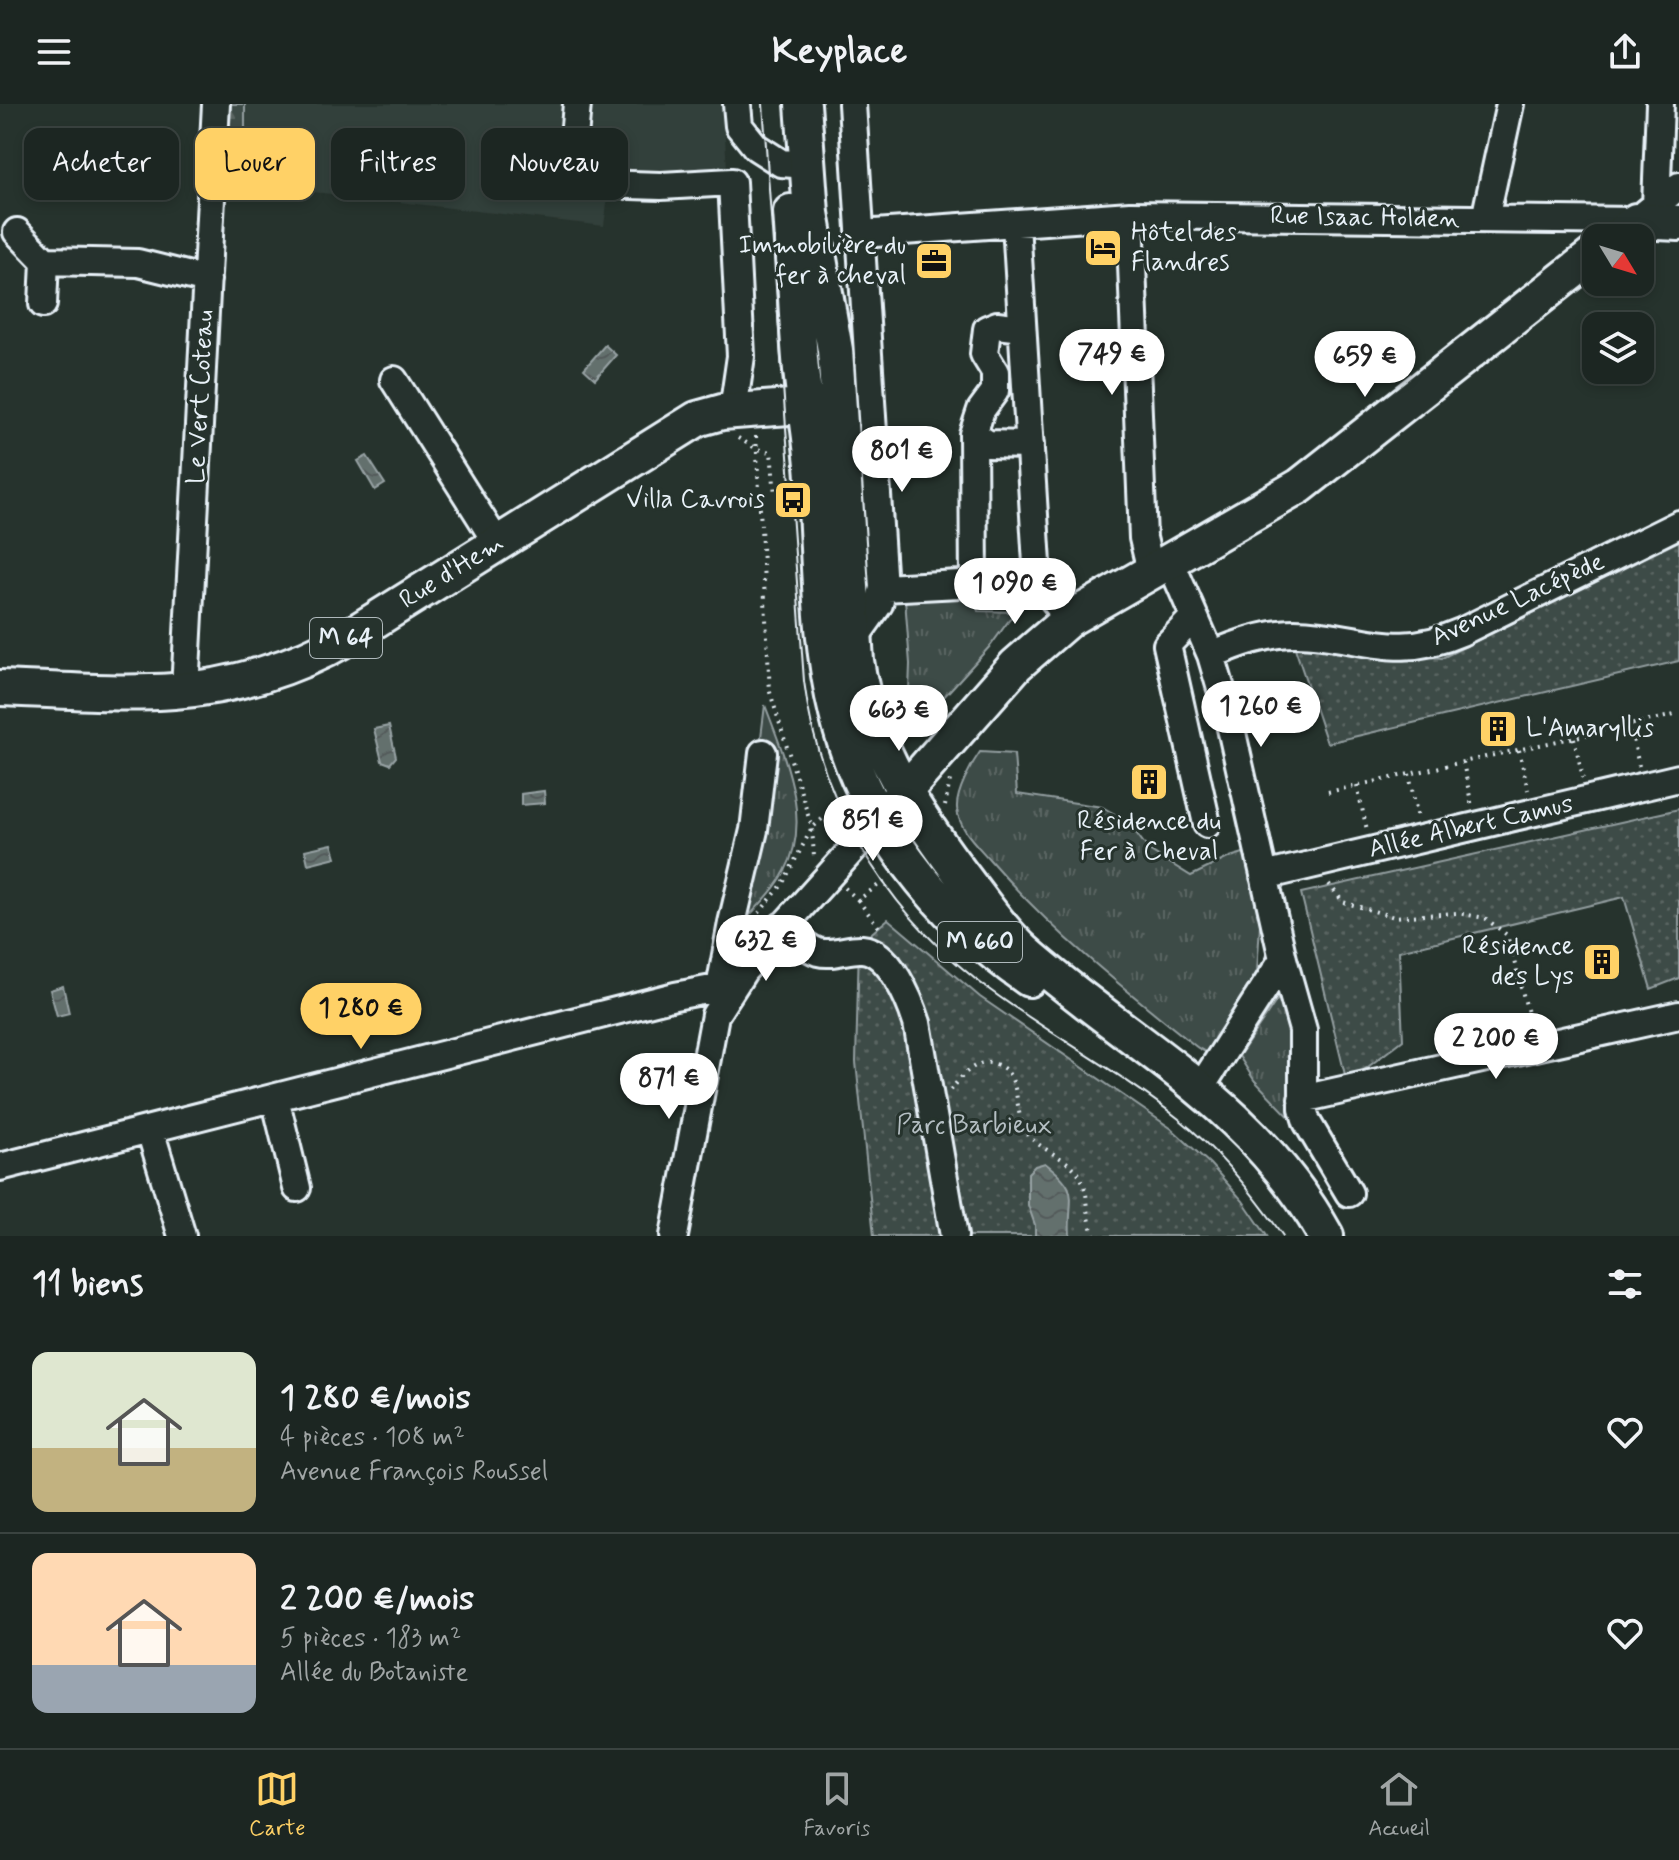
<!DOCTYPE html>
<html lang="fr">
<head>
<meta charset="utf-8">
<style>
  :root { --surface:#1c2622; --page:#252e2a; --text:#f1f3f6; --muted:#a0a5a5; --line:#3a4340; --accent:#ffd166 }
  body { margin:0; font-family:Mynerve,sans-serif; background:var(--page); color:var(--text); height:100vh; display:flex; flex-direction:column; font-size:30px; white-space:nowrap }
  * { box-sizing:border-box; margin:0 }
  p { font-size:26px; color:var(--muted) }
  .icon { flex:none; width:44px; height:44px; fill:none; stroke:currentColor; stroke-width:2; stroke-linecap:round; stroke-linejoin:round }
  .map { position:relative; height:1132px; overflow:hidden }
  .details { display:flex; flex-direction:column; background:var(--surface); flex:1 }
  .details>* { flex:none }
  .hud { position:absolute; left:24px; top:24px; width:800px; height:72px; display:flex; gap:16px }
  .needle { width:52px; rotate:128deg }
  .buttons { position:absolute; left:1582px; top:120px; display:grid; gap:16px }
  .buttons a { display:grid; place-items:center; width:72px; height:72px; border-radius:16px; background:var(--surface); box-shadow:0 4px 12px #0003,0 0 0 2px var(--line); font-size:40px }
  .price { position:absolute; translate:-50% -68px; padding:0 18px; border-radius:28px; background:#fff; color:#222; font-size:26px; line-height:52px; filter:drop-shadow(0 2px 4px #0008) }
  .price::after { content:''; position:absolute; left:50%; top:48px; width:24px; height:18px; margin-left:-12px; background:inherit; clip-path:polygon(0 0,100% 0,50% 100%) }
  .price.current { background:var(--accent); color:#111 }
  ul { padding:0; list-style:none }
  li { display:flex; align-items:center; gap:24px; height:200px; padding:0 32px }
  li+li { border-top:2px solid var(--line) }
  li span { display:grid; place-items:center; flex:none; width:224px; height:160px; border-radius:16px; color:#555 }
  li>.icon { margin-inline-start:auto }
  span .icon { width:96px; height:96px; fill:#fffc; stroke-width:1 }
  li b { font-size:34px }
  h2 { display:flex; justify-content:space-between; align-items:center; height:96px; padding:0 32px; font-size:34px }
  .chip { padding:0 28px; border-radius:16px; background:var(--surface); box-shadow:0 4px 12px #0003,0 0 0 2px var(--line); font-size:28px; line-height:72px }
  .chip.current { background:var(--accent); color:#111 }
  header { display:flex; justify-content:space-between; align-items:center; height:104px; padding:0 32px; background:var(--surface); font-size:36px; font-weight:700 }
  .tabs { display:flex; justify-content:space-around; align-items:center; height:112px; border-top:2px solid var(--line); background:var(--surface); font-size:22px; color:var(--muted) }
  .tabs a { display:grid; justify-items:center; gap:4px }
  .tabs .current { color:var(--accent) }
  .map>svg:first-child { display:block }
  .built { fill:#333f3a }
  .grass { fill:url(#grass-tufts); stroke:#939ea0; stroke-width:2 }
  .forest { fill:url(#forest-firs); stroke:#939ea0; stroke-width:2 }
  .park { fill:url(#park-dots); stroke:#939ea0; stroke-width:2 }
  .water { fill:url(#water-waves); stroke:#98a3a5; stroke-width:2 }
  .lines { fill:none; stroke-linecap:round; stroke-linejoin:round }
  .minor-casing { stroke:#e8f1f8; stroke-width:32 }
  .major-casing { stroke:#e8f1f8; stroke-width:40 }
  .path { stroke:#e8f1f8; stroke-width:4; stroke-dasharray:2 6; stroke-linecap:butt }
  .minor { stroke:#26332d; stroke-width:26 }
  .major { stroke:#26332d; stroke-width:34 }
  .tram { stroke:#e8f1f8; stroke-width:2 }
  .labels { text-anchor:middle; dominant-baseline:central; stroke-width:6; stroke-linejoin:round; paint-order:stroke }
  .shield { fill:#26332d; stroke:#aeb8bb; stroke-width:2 }
  .shield-label { font-size:24px; font-weight:bold; fill:#e8f1f8 }
  .street-label { font-size:26px; fill:#e8f1f8; stroke:#26332d }
  .poi-label { font-size:26px; fill:#e8f1f8; stroke:#26332d; text-anchor:end }
  .park-label { font-size:26px; fill:#b5bfc3; stroke:#26332d }
</style>
</head>
<body>
<header><svg class="icon" aria-label="menu" viewBox="0 0 24 24"><path d="M4 6h16M4 12h16M4 18h16"/></svg>Keyplace<svg class="icon" aria-label="share" viewBox="0 0 24 24"><path d="M12 15V3M7 8l5-5 5 5M5 13v7h14v-7"/></svg></header>
<div class="map">
<svg width="1679" height="1132" viewBox="0 0 1679 1132">
  <defs>
    <pattern id="grass-tufts" width="24" height="20" patternUnits="userSpaceOnUse" patternTransform="scale(2)"><rect width="24" height="20" fill="#3e4b47"/><path d="M3 7l-1-3M5 7V3M7 7l1-3M15 17l-1-3M17 17v-4M19 17l1-3" fill="none" stroke="#5a6562"/></pattern>
    <pattern id="forest-firs" width="22" height="20" patternUnits="userSpaceOnUse" patternTransform="scale(2)"><rect width="22" height="20" fill="#3e4b47"/><path d="M5 1l3.5 6h-7zM16 11l3.5 6h-7z" fill="#5a6562"/></pattern>
    <pattern id="park-dots" width="8" height="8" patternUnits="userSpaceOnUse" patternTransform="scale(2)"><rect width="8" height="8" fill="#3e4b47"/><path d="M2 2h.1M6 6h.1" fill="none" stroke="#5a6562" stroke-width="1.8" stroke-linecap="round"/></pattern>
    <pattern id="water-waves" width="16" height="10" patternUnits="userSpaceOnUse" patternTransform="scale(2)"><rect width="16" height="10" fill="#636f6d"/><path d="M0 5q4-4 8 0t8 0" fill="none" stroke="#535a5a"/></pattern>
  </defs>
  <rect width="100%" height="100%" fill="#26332d"/>
  <filter id="ink" filterUnits="userSpaceOnUse"><feTurbulence type="fractalNoise" baseFrequency=".0125" numOctaves="2"/><feDisplacementMap in="SourceGraphic" scale="16" xChannelSelector="R" yChannelSelector="G"/><feConvolveMatrix kernelMatrix="1 2 1 2 8 2 1 2 1" color-interpolation-filters="sRGB"/></filter>
  <g filter="url(#ink)">
    <path class="built" d="M245,0H723L728,82L608,92L604,122L245,80Z"/>
    <path class="grass" d="M973,491L978,507L1015,508L991,541L941,596L927,600L916,597L909,587L910,560L905,495Z
      M765,601C784,652 813,715 785,767C774,788 754,806 738,824L772,641L761,633Z
      M980,648L1014,650L1017,690L1102,703L1127,717L1149,746L1191,772L1230,753L1250,747L1261,805L1257,868L1235,917L1213,952L1198,944C1124,885 1051,827 989,755C977,741 958,724 957,704C956,688 971,661 980,648Z
      M1279,893L1293,923L1296,1020L1254,976L1239,952Z"/>
    <path class="forest" d="M230,0H245V80L224,78Z"/>
    <path class="park" d="M1679,437V557L1327,639L1294,541L1442,554Z
      M1679,705V874L1651,885L1624,793L1399,847L1403,936L1347,979L1301,789Z
      M888,815L980,893L1172,1025L1210,1060L1243,1097L1267,1132H874L856,958L859,840Z"/>
    <path class="water" d="M605,241L616,251L595,275L584,265Z
      M367,352L385,380L375,386L358,357Z
      M389,622L396,653L390,660L382,657L374,625Z
      M544,687L545,699L521,701V690Z
      M332,740L336,753L308,760L305,746Z
      M63,882L69,909L57,912L50,886Z
      M1045,1059C1083,1088 1067,1093 1070,1132H1035V1121L1028,1101V1069L1035,1062Z"/>
    <g class="lines">
      <defs>
        <path id="minor" d="M577,0L570,79L661,82L732,78L741,252L733,307
          M737,0L739,22L756,43L781,59L807,61
          M852,0L883,484L879,500L854,535
          M1656,101L1660,0
          M1130,111L1143,434L1151,468
          M1485,115L1510,0
          M17,128L45,157
          M861,130L1130,111L1636,117L1679,82
          M43,200L45,157L138,159L207,176
          M394,276L497,439
          M973,330L988,340L1030,341
          M1170,457L1211,551L1226,602L1283,855L1303,926V1005L1307,1018L1349,1089
          M1038,476L1069,515
          M974,481L973,330L981,306L995,287V268L984,250L987,225L997,221L1022,224
          M883,484L1038,476L1016,120
          M1194,513L1167,541L1207,720
          M1211,551C1237,540 1266,529 1295,529C1361,530 1392,558 1461,528L1679,420
          M185,586L216,0
          M1264,772L1679,674
          M782,822C793,831 804,843 818,848C833,852 848,844 862,845C890,847 910,897 917,919L954,1132
          M720,884L732,819L754,726L763,649
          M1201,983L1283,855
          M275,994L297,1084
          M1302,995L1679,911
          M150,1026L182,1132
          M0,1063L675,892L733,881
          M674,1132L715,911L744,866L879,716"/>
        <path id="major" d="M803,0L811,109L835,246L856,557C869,643 918,714 970,782C987,804 1003,828 1024,847C1134,944 1252,998 1326,1132
          M791,108C795,160 796,213 801,266C805,302 812,338 814,374C820,452 818,534 837,610C863,718 939,813 1029,875
          M1615,134L1636,117L1679,119
          M0,584C57,586 117,591 174,587C232,583 295,564 345,535L697,315L722,308L830,300
          M890,704L1016,561L1069,515L1300,382L1596,149"/>
      </defs>
      <use href="#minor" class="minor-casing"/>
      <use href="#major" class="major-casing"/>
      <path class="path" d="M756,332L770,588L812,724L814,753
        M738,334L757,345L771,348L775,390
        M902,619L921,633
        M1630,621L1639,662
        M1574,634L1583,674
        M1519,646L1528,686
        M1463,658L1472,703
        M1409,670L1418,715
        M1357,682L1367,726
        M1328,688L1679,610
        M945,702L950,676
        M1329,780L1343,798L1394,813L1457,809L1485,814L1507,831L1531,920
        M845,784L858,796L888,774
        M858,796L881,826
        M759,809L782,781L812,724L841,698
        M950,986C962,973 974,954 995,960C1024,969 1012,1009 1027,1030C1040,1046 1072,1056 1080,1072C1090,1091 1086,1113 1094,1132"/>
      <use href="#minor" class="minor"/>
      <use href="#major" class="major"/>
      <path class="tram" d="M763,0L804,577C818,694 883,801 974,874C1039,925 1114,963 1179,1015C1220,1048 1253,1089 1283,1132"/>
    </g>
  </g>
  <defs>
    <symbol id="hotel-square" viewBox="-11 -11 22 22"><rect x="-9" y="-9" width="18" height="18" rx="4" fill="#ffd166" stroke="#26332d"/><path d="M-6-4.5h1.5V1H6V5H4.5V3h-9V5H-6ZM-4 0a1.8 1.8 0 1 1 3.6 0ZM.5 0V-2.5h3Q6-2.5 6 0Z" fill="#111"/></symbol>
    <symbol id="office-square" viewBox="-11 -11 22 22"><rect x="-9" y="-9" width="18" height="18" rx="4" fill="#ffd166" stroke="#26332d"/><path d="M-6-3h4V-5.5h4V-3h4V5H-6ZM-1-4.5V-3h2v-1.5ZM-6 0V1H6V0Z" fill="#111"/></symbol>
    <symbol id="bus-square" viewBox="-11 -11 22 22"><rect x="-9" y="-9" width="18" height="18" rx="4" fill="#ffd166" stroke="#26332d"/><path d="M-5-6H5V4H4V6H2V4H-2V6H-4V4H-5ZM-3.5-4V0h7V-4ZM-3.5 1.2v1.5H-2V1.2ZM2 1.2v1.5H3.5V1.2Z" fill="#111"/></symbol>
    <symbol id="building-square" viewBox="-11 -11 22 22"><rect x="-9" y="-9" width="18" height="18" rx="4" fill="#ffd166" stroke="#26332d"/><path d="M-4-6H4V6H1V3H-1V6H-4ZM-2.5-4.3h1.7v1.8h-1.7ZM.8-4.3h1.7v1.8H.8ZM-2.5-1h1.7V.8h-1.7ZM.8-1h1.7V.8H.8Z" fill="#111"/></symbol>
  </defs>
  <g fill-rule="evenodd">
    <use href="#hotel-square" x="1081" y="122" width="44" height="44"/>
    <use href="#office-square" x="912" y="135" width="44" height="44"/>
    <use href="#bus-square" x="771" y="374" width="44" height="44"/>
    <use href="#building-square" x="1476" y="603" width="44" height="44"/>
    <use href="#building-square" x="1127" y="656" width="44" height="44"/>
    <use href="#building-square" x="1580" y="836" width="44" height="44"/>
  </g>
  <g class="labels">
    <g class="shield">
      <rect x="310" y="514" width="72" height="40" rx="6"/>
      <rect x="938" y="818" width="84" height="40" rx="6"/>
    </g>
    <g class="shield-label">
      <text x="346" y="534">M 64</text>
      <text x="980" y="838">M 660</text>
    </g>
    <g class="street-label">
      <text transform="translate(1365 114) rotate(1)">Rue Isaac Holden</text>
      <text transform="translate(201 293) rotate(-87)">Le Vert Coteau</text>
      <text transform="translate(452 468) rotate(-32)">Rue d'Hem</text>
      <text transform="translate(1518 496) rotate(-25)">Avenue Lacépède</text>
      <text transform="translate(1471 723) rotate(-13)">Allée Albert Camus</text>
    </g>
    <g class="poi-label">
      <text x="1131" y="129" text-anchor="start">Hôtel des<tspan x="1131" dy="30">Flandres</tspan></text>
      <text x="906" y="142">Immobilière du<tspan x="906" dy="30">fer à cheval</tspan></text>
      <text x="765" y="396">Villa Cavrois</text>
      <text x="1526" y="625" text-anchor="start">L'Amaryllis</text>
      <text x="1149" y="718" text-anchor="middle">Résidence du<tspan x="1149" dy="30">Fer à Cheval</tspan></text>
      <text x="1574" y="843">Résidence<tspan x="1574" dy="30">des Lys</tspan></text>
    </g>
    <g class="park-label">
      <text x="974" y="1022">Parc Barbieux</text>
    </g>
  </g>
</svg>
<div class="buttons">
<a><svg class="needle" viewBox="-14 -14 28 28"><path d="M0-13l5 13h-10z" fill="#e53935"/><path d="M0 13l5-13h-10z" fill="#a0a5a5"/></svg></a>
<a><svg class="icon" aria-label="layers" viewBox="0 0 24 24"><path d="M12 4l9 5-9 5-9-5zM3 14l9 5 9-5"/></svg></a>
</div>
<b class="price" style="left:1112px;top:293px">749 €</b>
<b class="price" style="left:1365px;top:295px">659 €</b>
<b class="price" style="left:902px;top:390px">801 €</b>
<b class="price" style="left:1015px;top:522px">1 090 €</b>
<b class="price" style="left:1261px;top:645px">1 260 €</b>
<b class="price" style="left:899px;top:649px">663 €</b>
<b class="price" style="left:873px;top:759px">851 €</b>
<b class="price" style="left:766px;top:879px">632 €</b>
<b class="price current" style="left:361px;top:947px">1 280 €</b>
<b class="price" style="left:1496px;top:977px">2 200 €</b>
<b class="price" style="left:669px;top:1017px">871 €</b>
<div class="hud">
<a class="chip">Acheter</a>
<a class="chip current">Louer</a>
<a class="chip">Filtres</a>
<a class="chip">Nouveau</a>
</div>
</div>
<section class="details">
<h2>11 biens<svg class="icon" aria-label="filters" viewBox="0 0 24 24"><path d="M4 7h16M4 17h16"/><circle cx="9" cy="7" r="2"/><circle cx="15" cy="17" r="2"/></svg></h2>
<ul>
<li><span style="background:linear-gradient(#dfe7d0 60%,#c2b280 0)"><svg class="icon" aria-label="home" viewBox="0 0 24 24"><path d="M3 11l9-7 9 7M6 9v11h12V9"/></svg></span><div><b>1 280 €/mois</b><p>4 pièces · 108 m²</p><p>Avenue François Roussel</p></div><svg class="icon" aria-label="heart" viewBox="0 0 24 24"><path d="M12 20l-8-8c-3-5 5-10 8-4 3-6 11-1 8 4z"/></svg></li>
<li><span style="background:linear-gradient(#ffd9b3 70%,#9aa5b1 0)"><svg class="icon" aria-label="home" viewBox="0 0 24 24"><path d="M3 11l9-7 9 7M6 9v11h12V9"/></svg></span><div><b>2 200 €/mois</b><p>5 pièces · 183 m²</p><p>Allée du Botaniste</p></div><svg class="icon" aria-label="heart" viewBox="0 0 24 24"><path d="M12 20l-8-8c-3-5 5-10 8-4 3-6 11-1 8 4z"/></svg></li>
</ul>
</section>
<nav class="tabs">
<a class="current"><svg class="icon" aria-label="map" viewBox="0 0 24 24"><path d="M3 6l6-2 6 2 6-2v14l-6 2-6-2-6 2zM9 4v14M15 6v14"/></svg>Carte</a>
<a><svg class="icon" aria-label="saved" viewBox="0 0 24 24"><path d="M7 4h10v16l-5-4-5 4z"/></svg>Favoris</a>
<a><svg class="icon" aria-label="home" viewBox="0 0 24 24"><path d="M3 11l9-7 9 7M6 9v11h12V9"/></svg>Accueil</a>
</nav>
</body>
</html>
